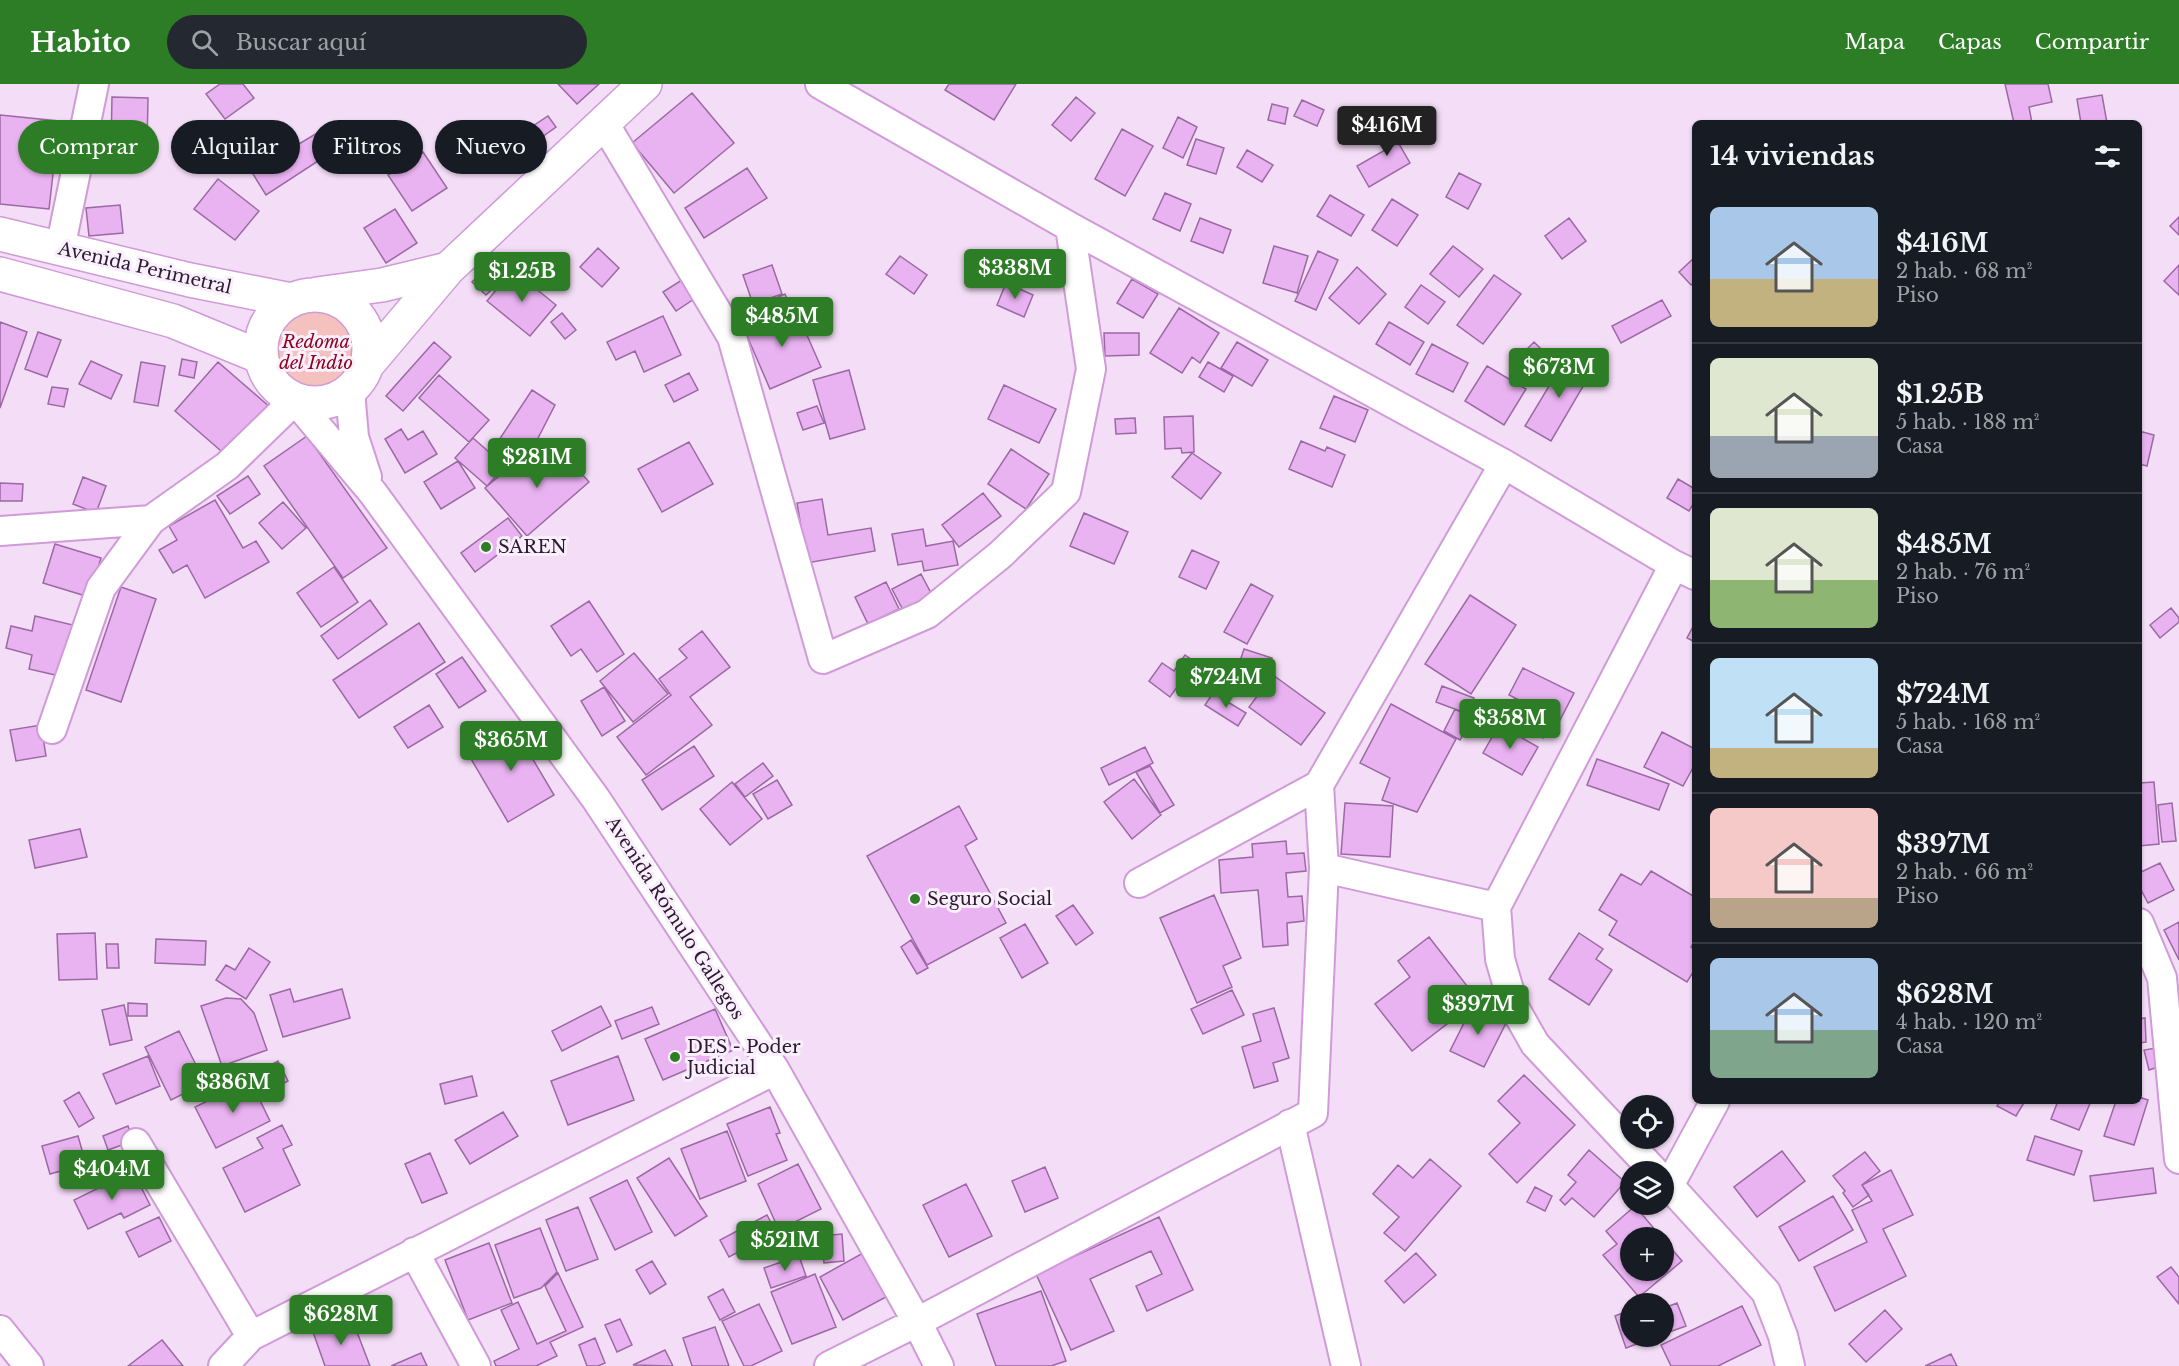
<!DOCTYPE html>
<html lang="es">
<head>
<meta charset="utf-8">
<style>
  :root { --surface:#171b24; --page:#242831; --text:#f1f3f6; --muted:#9ea1a6; --line:#363941; --accent:#2d7c26 }
  body { margin:0; font-family:"Libre Baskerville",serif; background:var(--page); color:var(--text); height:100vh; display:flex; flex-direction:column; font-size:22px; white-space:nowrap }
  * { box-sizing:border-box; margin:0 }
  p { font-size:20px; color:var(--muted) }
  .icon { flex:none; width:33px; height:33px; fill:none; stroke:currentColor; stroke-width:2; stroke-linecap:round; stroke-linejoin:round }
  .map { position:relative; flex:1; overflow:hidden }
  .details { position:absolute; left:1692px; top:36px; width:450px; height:984px; display:flex; flex-direction:column; background:var(--surface); border-radius:9px; box-shadow:0 2px 4px #0004 }
  .details>* { flex:none }
  .guide { position:absolute; left:18px; top:36px; width:570px; height:54px; display:flex; gap:12px }
  .buttons { position:absolute; left:1620px; top:1011px; display:grid; gap:12px }
  .buttons a { display:grid; place-items:center; width:54px; height:54px; border-radius:50%; background:var(--surface); box-shadow:0 2px 4px #0004; font-size:30px }
  .price { position:absolute; translate:-50% -51px; padding:0 14px; border-radius:6px; background:var(--accent); color:#fff; font-size:20px; line-height:39px; filter:drop-shadow(0 2px 3px #0008) }
  .price::after { content:''; position:absolute; left:50%; top:36px; width:18px; height:14px; margin-left:-9px; background:inherit; clip-path:polygon(0 0,100% 0,50% 100%) }
  .price.active { background:#222; color:#fff }
  ul { padding:0; list-style:none }
  li { display:flex; align-items:center; gap:18px; height:150px; padding:0 18px }
  li+li { border-top:2px solid var(--line) }
  li span { display:grid; place-items:center; flex:none; width:168px; height:120px; border-radius:9px; color:#555 }
  li>.icon { margin-inline-start:auto }
  span .icon { width:72px; height:72px; fill:#fffc; stroke-width:1 }
  li b { font-size:26px }
  h2 { display:flex; justify-content:space-between; align-items:center; height:72px; padding:0 18px; font-size:26px }
  .pill { padding:0 21px; border-radius:27px; background:var(--surface); box-shadow:0 2px 4px #0004; font-size:21px; line-height:54px }
  .pill.active { background:var(--accent); color:#fff }
  header { display:flex; align-items:center; gap:36px; box-sizing:border-box; height:84px; padding:0 30px; background:var(--accent); color:#fff }
  header strong { font-size:28px }
  nav { display:flex; gap:33px; margin-inline-start:auto; font-size:21px }
  .search { width:420px; height:54px; background:var(--page); display:flex; align-items:center; gap:15px; box-sizing:border-box; padding:0 21px; border-radius:33px; color:var(--muted); font-size:22px }
  .map>svg:first-child { display:block }
  .green { fill:#f4c1be }
  .building { fill:#e9b3f1; stroke:#9b69a3; stroke-width:1.5 }
  .lines { fill:none; stroke-linecap:round; stroke-linejoin:round }
  .street-casing { stroke:#d09bd8; stroke-width:32 }
  .secondary-casing { stroke:#d09bd8; stroke-width:36 }
  .street { stroke:#fff; stroke-width:28 }
  .secondary { stroke:#fff; stroke-width:33 }
  .poi-dot { fill:#2d7c26; stroke:#faeffc; stroke-width:2 }
  .labels { text-anchor:middle; dominant-baseline:central; stroke-width:6; stroke-linejoin:round; paint-order:stroke }
  .street-label { font-size:18px; fill:#2d1930; stroke:#faeffc }
  .park-label { font-size:18px; font-style:italic; fill:#8f001c; stroke:#faeffc }
  .poi-label { font-size:18px; fill:#2d1930; stroke:#faeffc; text-anchor:start }
</style>
</head>
<body>
<header>
<strong>Habito</strong>
<div class="search"><svg class="icon" aria-label="search" viewBox="0 0 24 24"><circle cx="10" cy="10" r="6"/><path d="M15 15l6 6"/></svg>Buscar aquí</div>
<nav><a>Mapa</a><a>Capas</a><a>Compartir</a></nav>
</header>
<div class="map">
<svg width="2179" height="1282" viewBox="0 0 2179 1282">
  <rect width="100%" height="100%" fill="#f4ddf7"/>
  <path class="green" d="M276 268a40 40 0 1 1 80 0a40 40 0 1 1-80 0Z"/>
  <path class="building" d="M220,0H243L254,14L225,35L206,10Z
    M558,0H599L577,20Z
    M949,0H1016L994,36L945,6Z
    M2005,0H2048L2052,18L2029,23L2032,39H2014Z
    M692,9L734,59L674,109L632,59Z
    M2102,11L2107,39H2081L2077,15Z
    M112,13L148,14L147,64L111,63Z
    M1076,13L1095,29L1071,57L1052,41Z
    M1302,16L1324,26L1317,42L1294,32Z
    M1272,20L1288,24L1285,40L1268,36Z
    M0,31L59,37L49,125L0,120Z
    M548,32L556,43L542,53L533,42Z
    M1178,33L1197,43L1183,74L1163,64Z
    M1400,35L1409,52L1398,58L1410,79L1369,103L1357,82L1394,61L1384,44Z
    M1122,45L1153,62L1125,112L1095,95Z
    M322,46L335,66L266,111L238,66L253,58L266,80Z
    M1196,55L1224,64L1216,90L1187,81Z
    M1247,66L1273,81L1262,98L1237,83Z
    M423,68L447,104L412,127L388,91Z
    M747,84L767,114L704,154L685,124Z
    M1459,89L1481,100L1468,125L1446,113Z
    M218,95L259,127L235,156L194,125Z
    M1165,109L1191,120L1180,147L1153,135Z
    M1330,111L1364,131L1351,152L1317,132Z
    M1392,115L1418,131L1397,162L1372,146Z
    M120,121L123,149L89,152L86,124Z
    M395,125L417,159L386,179L364,144Z
    M2179,133V151L2170,142Z
    M1200,134L1231,146L1223,169L1191,157Z
    M1569,134L1586,157L1562,175L1545,152Z
    M1274,162L1308,172L1297,209L1263,199Z
    M1453,162L1483,185L1459,213L1430,190Z
    M598,164L619,184L602,203L580,183Z
    M1318,167L1338,176L1316,226L1295,217Z
    M501,170L514,184L486,211L472,198Z
    M900,172L927,191L914,210L886,190Z
    M1695,173V197L1691,201L1679,188Z
    M772,181L782,210L753,220L743,191Z
    M2179,181V211L2164,197Z
    M1357,183L1386,210L1359,240L1329,214Z
    M513,186L556,221L530,252L487,217Z
    M1494,191L1521,210L1483,260L1457,241Z
    M688,192L700,211L676,227L663,208Z
    M1132,195L1158,210L1143,234L1117,219Z
    M1006,199L1033,211L1024,233L997,221Z
    M1421,201L1445,218L1428,240L1405,223Z
    M785,210L790,222L748,242L742,230Z
    M1662,216L1671,232L1621,259L1612,242Z
    M795,224L821,283L770,305L744,245Z
    M1179,224L1219,249L1200,279L1192,273L1182,289L1150,269Z
    M562,229L576,246L565,255L551,238Z
    M663,232L681,271L644,288L635,267L616,276L607,258Z
    M0,238L27,248L0,324Z
    M1389,238L1424,258L1410,281L1376,260Z
    M38,248L61,256L47,293L25,285Z
    M1104,249H1139V271L1105,272Z
    M434,258L451,273L403,327L386,312Z
    M1237,258L1268,276L1252,302L1221,284Z
    M1534,258L1551,275L1534,292L1517,275Z
    M1432,260L1468,279L1453,308L1416,290Z
    M1567,272L1592,287L1551,357L1525,342Z
    M182,275L197,278L194,294L179,291Z
    M91,277L122,291L111,315L79,300Z
    M141,278L165,282L158,322L134,318Z
    M218,278L271,324L228,373L175,327Z
    M1208,278L1233,292L1224,308L1199,293Z
    M1487,282L1526,305L1504,341L1465,317Z
    M849,286L865,345L830,355L813,296Z
    M689,289L698,306L674,318L665,301Z
    M439,291L489,336L469,358L419,314Z
    M1004,301L1056,325L1039,359L988,335Z
    M52,303L68,305L64,323L48,320Z
    M532,306L555,321L537,356L510,380L491,368Z
    M1334,312L1368,326L1355,358L1320,344Z
    M817,322L824,339L803,346L797,329Z
    M1193,332L1194,368L1182,369L1181,364L1165,365L1164,333Z
    M1135,334L1136,349L1116,350L1115,335Z
    M401,345L408,356L423,347L437,370L405,389L385,355Z
    M2139,347L2154,351L2147,382L2139,380Z
    M307,352L387,464L343,494L264,382Z
    M473,354L505,382L487,402L455,374Z
    M1301,357L1325,367L1327,363L1345,371L1332,403L1289,385Z
    M689,358L713,400L662,428L638,385Z
    M556,361L589,398L527,452L485,404L523,372L532,382Z
    M1011,365L1049,390L1026,425L988,400Z
    M1192,369L1221,389L1201,415L1172,393Z
    M458,377L475,404L441,425L424,398Z
    M248,392L260,410L230,430L217,412Z
    M83,393L106,402L96,429L73,420Z
    M1678,395L1695,405V417L1689,427L1667,414Z
    M0,399L23,400L22,417H0Z
    M983,409L1001,432L959,463L942,441Z
    M822,415L828,451L871,444L875,467L807,479L797,419Z
    M215,416L243,464L256,457L269,478L205,514L187,481L173,489L159,466L177,456L169,442Z
    M283,418L306,444L282,465L259,439Z
    M1084,429L1128,448L1114,480L1070,462Z
    M508,434L522,452L475,488L461,469Z
    M923,445L926,462L953,457L958,481L924,487L922,477L898,481L892,450Z
    M55,460L101,474L89,513L43,499Z
    M1192,466L1219,478L1206,505L1179,493Z
    M334,483L358,518L321,543L297,509Z
    M921,490L932,511L903,526L892,505Z
    M886,498L899,525L868,540L855,513Z
    M1251,500L1273,512L1247,560L1224,548Z
    M121,503L156,515L121,618L86,606Z
    M1470,511L1516,541L1471,610L1425,580Z
    M370,516L387,540L338,575L321,552Z
    M589,517L624,570L597,588L581,565L571,572L551,542Z
    M2171,524L2179,534V538L2160,554L2150,541Z
    M35,532L77,542L64,593L29,585L32,571L6,564L11,542L32,547Z
    M419,539L445,578L359,634L333,596Z
    M1695,539V558L1687,554Z
    M702,547L730,583L690,613L712,641L646,691L617,653L671,611L659,595L687,574L679,565Z
    M1244,565L1272,574L1266,589L1239,580Z
    M634,569L668,610L633,638L600,597Z
    M1185,571L1195,578L1170,613L1149,597L1162,579L1174,587Z
    M462,573L486,607L459,624L436,590Z
    M1523,584L1574,609L1560,636L1509,611Z
    M1273,591L1325,629L1301,661L1249,623Z
    M1442,602L1474,614L1468,630L1436,618Z
    M604,603L625,637L602,652L581,617Z
    M1213,609L1246,629L1238,642L1205,621Z
    M1515,614L1553,638L1543,654L1504,630Z
    M1391,620L1456,655L1417,728L1382,716L1390,694L1360,679Z
    M429,621L443,643L408,664L394,643Z
    M1455,625L1472,634L1460,656L1444,647Z
    M521,637L533,657L525,662L554,711L508,738L467,668Z
    M41,641L46,672L16,677L10,646Z
    M1499,641L1538,663L1522,691L1483,669Z
    M1662,648L1695,665V680L1683,702L1644,683Z
    M694,662L714,692L662,726L642,696Z
    M1145,663L1153,679L1109,701L1101,684Z
    M1597,675L1669,700L1659,726L1587,701Z
    M763,679L773,692L745,713L735,700Z
    M1150,682L1174,721L1160,729L1136,688Z
    M1134,695L1161,731L1132,755L1104,718Z
    M777,696L792,721L768,735L753,710Z
    M732,698L762,735L730,761L700,725Z
    M2154,698L2159,760L2139,762V699Z
    M1345,719L1393,722L1390,773L1341,770Z
    M2172,719L2176,757L2162,758L2158,721Z
    M959,722L977,755L965,762L1006,839L927,881L867,772Z
    M80,745L87,773L35,784L29,756Z
    M1286,757L1287,770L1304,769L1306,787L1286,789L1288,813L1302,812L1304,837L1287,839L1288,861L1263,863L1258,806L1221,809L1219,776L1253,773L1252,760Z
    M2160,779L2174,806L2148,819L2139,802V789Z
    M1651,787L1695,813V856L1691,863L1695,866V885L1687,898L1609,851L1617,837L1599,826L1621,790L1641,801Z
    M1214,811L1241,874L1223,882L1232,903L1197,919L1160,834Z
    M1073,821L1093,849L1076,861L1056,832Z
    M2179,838V876L2164,846Z
    M1025,840L1048,879L1022,894L1000,854Z
    M95,849L97,895L59,896L57,850Z
    M1579,849L1603,865L1596,875L1612,886L1589,921L1549,895Z
    M1429,853L1478,916L1412,967L1375,920L1410,893L1398,877Z
    M156,855L206,857L205,881L155,879Z
    M911,856L928,884L917,890L901,863Z
    M106,860H118L119,884H107Z
    M249,864L270,878L246,915L216,896L226,881L235,886Z
    M290,905L294,918L342,905L350,934L283,953L270,911Z
    M1232,906L1244,931L1203,950L1191,925Z
    M226,914L241,915L254,929L267,966L222,982L201,922Z
    M128,919L147,920V932H128Z
    M124,921L132,956L110,961L102,926Z
    M1473,921L1507,937L1484,983L1450,967Z
    M601,922L611,942L562,967L552,947Z
    M652,923L659,940L622,955L615,937Z
    M1274,924L1289,974L1273,979L1278,997L1254,1004L1242,963L1261,957L1253,930Z
    M715,925L733,966L663,996L645,955Z
    M2145,934L2146,958L2139,959V935Z
    M179,947L205,999L171,1016L145,963Z
    M2156,964L2161,982L2149,986L2144,966Z
    M148,972L160,1002L116,1020L103,990Z
    M618,972L634,1016L568,1041L551,997Z
    M278,977L288,997L261,1012L250,992Z
    M1524,991L1575,1041L1517,1099L1489,1070L1520,1039L1498,1017Z
    M472,992L477,1012L445,1020L440,1000Z
    M250,996L270,1037L216,1064L195,1023Z
    M79,1008L94,1034L79,1043L64,1017Z
    M2139,1013L2148,1016L2134,1061L2104,1052L2116,1017H2139Z
    M2000,1017H2025L2016,1032L1997,1022Z
    M2058,1017H2091L2079,1046L2051,1035Z
    M770,1023L780,1049L776,1050L787,1076L748,1092L727,1040Z
    M503,1028L518,1052L470,1080L455,1056Z
    M282,1041L292,1061L283,1065L300,1101L245,1128L223,1084L263,1064L257,1054Z
    M128,1042L133,1057L108,1066L103,1052Z
    M727,1047L746,1097L700,1115L681,1065Z
    M78,1052L86,1080L50,1090L42,1062Z
    M2035,1052L2082,1067L2074,1091L2027,1076Z
    M1589,1066L1625,1098L1594,1133L1572,1114L1565,1121L1560,1116L1576,1098L1568,1091Z
    M1782,1067L1805,1097L1757,1133L1734,1103Z
    M1865,1068L1880,1087L1862,1101L1869,1111L1853,1123L1843,1109L1845,1107L1833,1092Z
    M430,1069L447,1109L422,1119L405,1080Z
    M669,1074L707,1132L675,1152L637,1094Z
    M1430,1075L1461,1102L1405,1167L1384,1149L1399,1133L1373,1110L1398,1081L1413,1094Z
    M798,1080L821,1125L779,1146L758,1100Z
    M1045,1083L1058,1114L1025,1128L1012,1097Z
    M2153,1084L2156,1109L2094,1117L2090,1092Z
    M1891,1086L1913,1131L1883,1145L1906,1192L1835,1227L1814,1183L1867,1158L1852,1126L1872,1117L1862,1101Z
    M133,1087L150,1121L124,1134L121,1129L88,1145L74,1116Z
    M627,1096L652,1148L615,1166L590,1114Z
    M966,1100L992,1152L949,1173L923,1121Z
    M1535,1103L1552,1112L1545,1127L1527,1118Z
    M1833,1112L1853,1146L1799,1177L1779,1143Z
    M1635,1122L1662,1154H1630V1186H1664V1156L1682,1177L1639,1213L1603,1171L1617,1160L1606,1147Z
    M578,1123L598,1175L566,1187L546,1136Z
    M767,1131L776,1148L729,1173L720,1156Z
    M159,1133L171,1157L139,1173L126,1148Z
    M1159,1133L1193,1206L1147,1227L1136,1202L1162,1190L1151,1167L1090,1195L1114,1247L1071,1266L1036,1190Z
    M540,1144L557,1188L541,1204L514,1214L495,1161Z
    M842,1150L844,1177L824,1179L821,1152Z
    M489,1159L512,1219L468,1236L445,1176Z
    M863,1169L886,1213L843,1236L820,1193Z
    M1416,1169L1436,1191L1404,1219L1385,1197Z
    M799,1172L806,1192L771,1204L764,1184Z
    M652,1177L666,1200L650,1210L636,1186Z
    M2171,1183L2179,1193V1220L2157,1193Z
    M558,1189L583,1243L550,1258L557,1272L536,1282H496L494,1277L519,1265L501,1226L518,1218L537,1260L566,1247L545,1202Z
    M815,1190L836,1243L792,1260L771,1208Z
    M723,1205L735,1228L720,1236L708,1213Z
    M1041,1207L1066,1277L1051,1282H996L977,1230Z
    M1677,1219L1686,1242L1664,1250V1224Z
    M759,1220L782,1267L751,1282H744L722,1237Z
    M1742,1222L1761,1261L1718,1282H1671L1661,1261Z
    M1630,1226V1252H1658L1626,1264L1615,1232Z
    M1885,1226L1902,1245L1866,1278L1849,1260Z
    M352,1235L370,1282H325L313,1248Z
    M620,1235L632,1261L617,1268L605,1241Z
    M715,1243L729,1282H692L683,1254Z
    M595,1254L605,1279L598,1282H587L579,1261Z
    M162,1256L183,1282H128Z
    M665,1266L673,1282L633,1281Z
    M421,1269L427,1282H391Z
    M1951,1270L1957,1282H1925Z"/>
  <g class="lines">
    <defs>
      <path id="street" d="M820,0L1070,143L1504,380L1674,481L1695,491
        M604,39L732,253L823,575L927,530L1000,471L1066,408L1091,285L1070,143
        M60,165L94,0
        M350,307L354,353L367,393
        M0,447L151,436L227,382L295,316L373,409L596,715L775,986L917,1238L939,1282
        M52,645L101,504L151,436
        M1324,784L1496,823
        M1139,799L1319,701
        M2139,839L2162,894L2179,1075
        M1290,1040L1346,1282
        M136,1059L251,1252
        M1655,1088L1535,960L1514,923L1500,875L1496,823L1674,481
        M1664,1096L1766,1208L1783,1252L1790,1282
        M1669,1102L1715,1017
        M414,1168L476,1282
        M0,1246L29,1282
        M223,1282L251,1252L775,986
        M829,1282L917,1238L1313,1029L1324,784L1319,701L1504,380"/>
      <path id="secondary" d="M0,150L190,196L291,216
        M0,190L173,237L261,273
        M317,210L382,201L448,185
        M261 265a54 54 0 1 1 108 0a54 54 0 1 1-108 0Z
        M367,281L448,185L645,0"/>
    </defs>
    <use href="#street" class="street-casing"/>
    <use href="#secondary" class="secondary-casing"/>
    <use href="#street" class="street"/>
    <use href="#secondary" class="secondary"/>
  </g>
  <g class="poi-dot">
    <circle cx="486" cy="463" r="6"/>
    <circle cx="915" cy="815" r="6"/>
    <circle cx="675" cy="973" r="6"/>
  </g>
  <g class="labels">
    <g class="street-label">
      <text transform="translate(145 184) rotate(13)">Avenida Perimetral</text>
      <text transform="translate(675 834) rotate(57)">Avenida Rómulo Gallegos</text>
    </g>
    <g class="park-label">
      <text x="316" y="258">Redoma<tspan x="316" dy="21">del Indio</tspan></text>
    </g>
    <g class="poi-label">
      <text x="498" y="463">SAREN</text>
      <text x="927" y="815">Seguro Social</text>
      <text x="687" y="963">DES - Poder<tspan x="687" dy="21">Judicial</tspan></text>
    </g>
  </g>
</svg>
<div class="buttons">
<a><svg class="icon" aria-label="locate" viewBox="0 0 24 24"><circle cx="12" cy="12" r="6"/><path d="M12 2v4M12 18v4M2 12h4M18 12h4"/></svg></a>
<a><svg class="icon" aria-label="layers" viewBox="0 0 24 24"><path d="M12 4l9 5-9 5-9-5zM3 14l9 5 9-5"/></svg></a>
<a>+</a>
<a>−</a>
</div>
<b class="price active" style="left:1387px;top:73px">$416M</b>
<b class="price" style="left:1015px;top:216px">$338M</b>
<b class="price" style="left:522px;top:219px">$1.25B</b>
<b class="price" style="left:782px;top:264px">$485M</b>
<b class="price" style="left:1559px;top:315px">$673M</b>
<b class="price" style="left:537px;top:405px">$281M</b>
<b class="price" style="left:1226px;top:625px">$724M</b>
<b class="price" style="left:1510px;top:666px">$358M</b>
<b class="price" style="left:511px;top:688px">$365M</b>
<b class="price" style="left:1478px;top:952px">$397M</b>
<b class="price" style="left:233px;top:1030px">$386M</b>
<b class="price" style="left:112px;top:1117px">$404M</b>
<b class="price" style="left:785px;top:1188px">$521M</b>
<b class="price" style="left:341px;top:1262px">$628M</b>
<div class="guide">
<a class="pill active">Comprar</a>
<a class="pill">Alquilar</a>
<a class="pill">Filtros</a>
<a class="pill">Nuevo</a>
</div>
<section class="details">
<h2>14 viviendas<svg class="icon" aria-label="filters" viewBox="0 0 24 24"><path d="M4 7h16M4 17h16"/><circle cx="9" cy="7" r="2"/><circle cx="15" cy="17" r="2"/></svg></h2>
<ul>
<li><span style="background:linear-gradient(#a9c7e8 60%,#c2b280 0)"><svg class="icon" aria-label="home" viewBox="0 0 24 24"><path d="M3 11l9-7 9 7M6 9v11h12V9"/></svg></span><div><b>$416M</b><p>2 hab. · 68 m²</p><p>Piso</p></div></li>
<li><span style="background:linear-gradient(#dfe7d0 65%,#9aa5b1 0)"><svg class="icon" aria-label="home" viewBox="0 0 24 24"><path d="M3 11l9-7 9 7M6 9v11h12V9"/></svg></span><div><b>$1.25B</b><p>5 hab. · 188 m²</p><p>Casa</p></div></li>
<li><span style="background:linear-gradient(#dfe7d0 60%,#8fb573 0)"><svg class="icon" aria-label="home" viewBox="0 0 24 24"><path d="M3 11l9-7 9 7M6 9v11h12V9"/></svg></span><div><b>$485M</b><p>2 hab. · 76 m²</p><p>Piso</p></div></li>
<li><span style="background:linear-gradient(#bfe0f5 75%,#c2b280 0)"><svg class="icon" aria-label="home" viewBox="0 0 24 24"><path d="M3 11l9-7 9 7M6 9v11h12V9"/></svg></span><div><b>$724M</b><p>5 hab. · 168 m²</p><p>Casa</p></div></li>
<li><span style="background:linear-gradient(#f6c9c9 75%,#b9a48a 0)"><svg class="icon" aria-label="home" viewBox="0 0 24 24"><path d="M3 11l9-7 9 7M6 9v11h12V9"/></svg></span><div><b>$397M</b><p>2 hab. · 66 m²</p><p>Piso</p></div></li>
<li><span style="background:linear-gradient(#a9c7e8 60%,#7fa58c 0)"><svg class="icon" aria-label="home" viewBox="0 0 24 24"><path d="M3 11l9-7 9 7M6 9v11h12V9"/></svg></span><div><b>$628M</b><p>4 hab. · 120 m²</p><p>Casa</p></div></li>
</ul>
</section>
</div>
</body>
</html>
